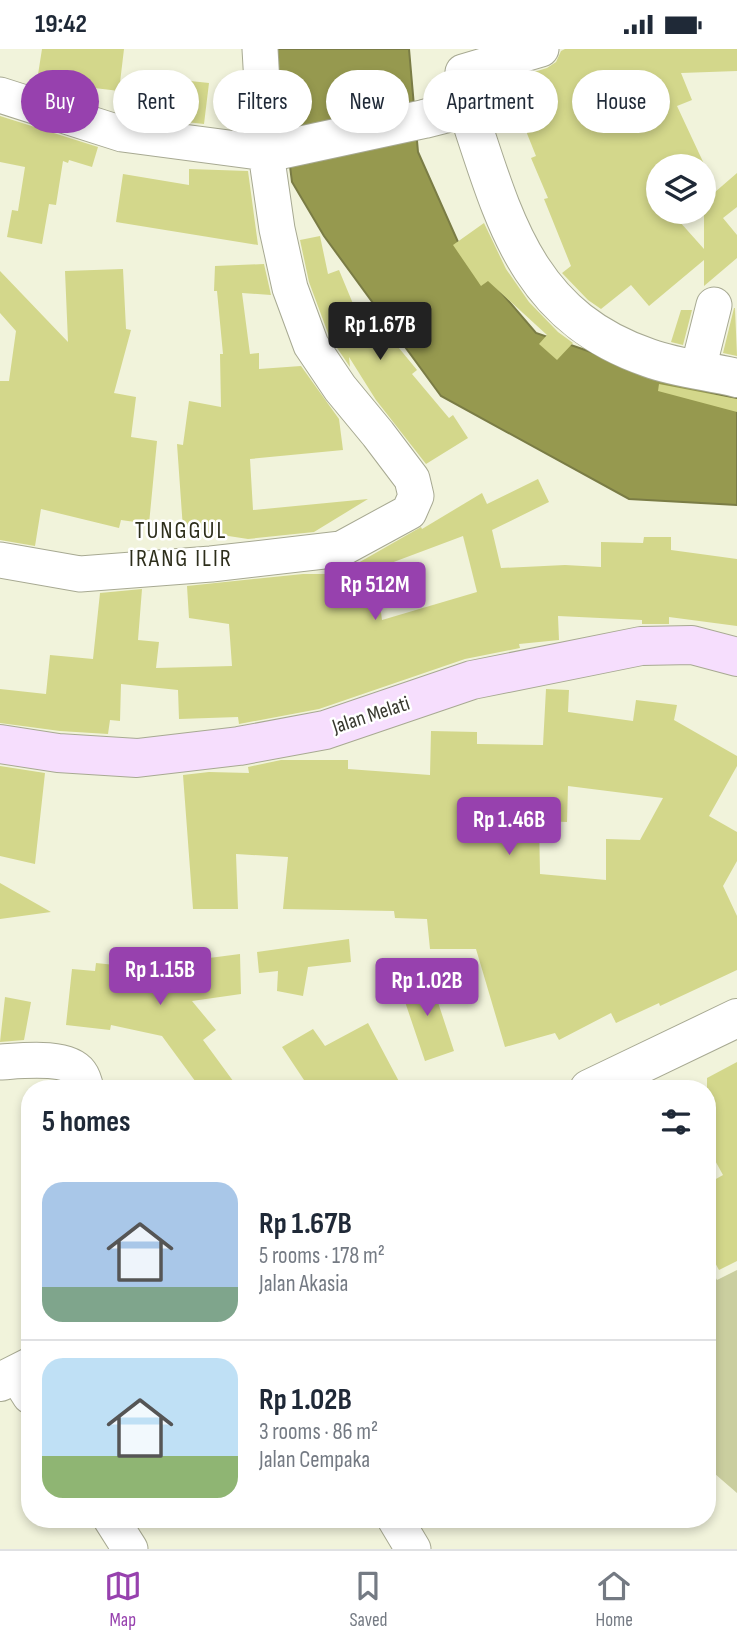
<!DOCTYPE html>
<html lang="en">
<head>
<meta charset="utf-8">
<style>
  :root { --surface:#fff; --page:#f6f6f7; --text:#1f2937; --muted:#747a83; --line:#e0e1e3; --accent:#9741ae }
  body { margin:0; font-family:"Sofia Sans Condensed",sans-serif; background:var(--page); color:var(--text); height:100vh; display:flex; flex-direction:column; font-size:26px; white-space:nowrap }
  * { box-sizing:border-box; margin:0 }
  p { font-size:23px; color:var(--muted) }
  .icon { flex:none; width:38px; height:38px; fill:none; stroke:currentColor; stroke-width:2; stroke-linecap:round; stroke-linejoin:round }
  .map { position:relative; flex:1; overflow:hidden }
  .details { position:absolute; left:21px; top:1031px; width:695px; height:448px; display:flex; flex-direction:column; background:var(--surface); border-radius:28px; box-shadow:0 4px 10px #0003 }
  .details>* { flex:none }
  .hud { position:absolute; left:21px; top:21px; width:696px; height:63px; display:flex; gap:14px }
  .tools { position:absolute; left:646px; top:105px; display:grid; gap:14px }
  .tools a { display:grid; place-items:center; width:70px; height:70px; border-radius:50%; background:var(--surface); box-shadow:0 4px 10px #0003; font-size:35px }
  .price { position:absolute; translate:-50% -60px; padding:0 16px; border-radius:7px; background:var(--accent); color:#fff; font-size:23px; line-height:46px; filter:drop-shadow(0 2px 4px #0008) }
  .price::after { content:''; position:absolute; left:50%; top:42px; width:21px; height:16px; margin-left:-10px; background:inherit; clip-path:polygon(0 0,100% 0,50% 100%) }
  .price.on { background:#222; color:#fff }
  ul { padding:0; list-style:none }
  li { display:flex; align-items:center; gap:21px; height:175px; padding:0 21px }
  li+li { border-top:2px solid var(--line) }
  li span { display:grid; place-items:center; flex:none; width:196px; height:140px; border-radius:21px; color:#555 }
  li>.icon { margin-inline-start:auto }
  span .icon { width:84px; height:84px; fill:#fffc; stroke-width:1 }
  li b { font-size:30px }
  h2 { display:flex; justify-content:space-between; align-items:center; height:84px; padding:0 21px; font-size:30px }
  .chip { padding:0 24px; border-radius:32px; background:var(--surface); box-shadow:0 4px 10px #0003; font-size:24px; line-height:63px }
  .chip.on { background:var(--accent); color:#fff }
  .status { display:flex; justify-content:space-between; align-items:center; height:49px; padding:0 35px; background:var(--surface); direction:ltr }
  .status svg { height:19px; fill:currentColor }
  .tabs { display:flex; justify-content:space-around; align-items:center; height:98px; border-top:2px solid var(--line); background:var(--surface); font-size:19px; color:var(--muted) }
  .tabs a { display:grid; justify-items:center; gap:4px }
  .tabs .on { color:var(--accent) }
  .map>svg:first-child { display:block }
  .green { fill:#cace9f }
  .water { fill:#96994f; stroke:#7a7c45; stroke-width:2 }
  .building { fill:#d3d78b; fill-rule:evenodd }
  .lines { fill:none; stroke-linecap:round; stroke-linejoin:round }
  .minor-casing { stroke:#a7a992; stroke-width:37 }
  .tertiary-casing { stroke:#a7a992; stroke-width:40 }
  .secondary-casing { stroke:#a7a992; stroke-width:40 }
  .minor { stroke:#fff; stroke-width:35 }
  .tertiary { stroke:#fff; stroke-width:38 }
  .secondary { stroke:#f6defd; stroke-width:38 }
  .labels { text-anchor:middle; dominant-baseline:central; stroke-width:5; stroke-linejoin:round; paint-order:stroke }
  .street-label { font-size:21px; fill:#37382e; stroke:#fff }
  .quarter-label { font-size:24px; letter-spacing:2px; fill:#2d2e1b; stroke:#fff }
</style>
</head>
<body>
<div class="status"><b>19:42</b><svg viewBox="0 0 49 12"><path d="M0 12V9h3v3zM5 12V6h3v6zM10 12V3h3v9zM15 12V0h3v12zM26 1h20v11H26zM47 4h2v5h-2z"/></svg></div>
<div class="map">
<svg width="737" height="1500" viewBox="0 0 737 1500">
  <rect width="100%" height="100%" fill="#f1f3db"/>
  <path class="green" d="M707,1214L717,1231L737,1221V1444L707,1418Z"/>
  <path class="water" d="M275,0H409L418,103L458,193L536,284L591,303L643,326L737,350V456L629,450L441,347L324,187L292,133Z"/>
  <path class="building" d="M42,0H124L119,42L37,32Z
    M565,0H737V22L681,24L692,51L677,57L705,117H658V163H671L704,200V146L707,150L737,124V158L723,169L737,186V209L704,237V211L649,257L631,236L601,260L588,251L562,224L571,217L544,150L548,149L531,109L536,107L518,62L494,72L488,52L480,39L547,19L556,13L561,2Z
    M181,31L209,34L204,75L177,72Z
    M0,67L98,98L92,118L69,111L68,114L63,112L56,156L49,155L42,195L7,188L12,161L18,162L25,118L0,113Z
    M189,120L248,122L258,196L116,173L123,125L189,136Z
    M484,174L506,220L529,253L558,283L573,294L557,311L539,295L547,286L488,232L481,237L453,196Z
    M320,187L328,225L339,221L361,274L377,264L394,293L417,321L412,325L449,369L453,366L468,389L426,415L376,351L349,308L350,318L329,287L309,233L300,191Z
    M264,215L271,246L242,244L250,305L259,304V320L301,317L339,370L343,401L250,410L253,461L368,450L314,483L248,490L183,480L177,395L183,396L189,352L221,358L220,305H223L217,242H214L215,217Z
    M123,220L126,280L131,281L114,344L136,348L131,388L157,392L149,475L121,471L119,479L41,460L35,497L0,491V332H9L16,282L0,264V222L68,293L65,222Z
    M734,259H735L737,307L723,304Z
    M681,261H692L683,296L671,293Z
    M659,335L737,350V363L658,342Z
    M538,430L549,453L492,481L501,519L565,516L601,518V493L643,494L644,488H671V501L737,510V577L669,568V575H642V571L558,567L559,591L519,595L520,599L465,610L319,660L239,675L238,668L179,670L178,641L121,635L120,672L110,671L108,685L60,682L0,674V640L46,645L50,606L93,610L100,544L142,540L138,591L159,593L156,619L232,617L229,575L189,569L187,537L303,525H328V522L351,518L421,478L422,480L482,444L487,455ZM463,487L477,543L382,571L375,520Z
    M546,640L569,641L568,663L633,672L636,651L677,656L674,671L737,707V717L709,767L737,783V812L723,837L737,867V921L660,957L659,954L616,974L611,964L559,991L555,984L505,998L476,900H430L427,870L395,869L394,862L283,860L288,808L236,805L238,860H193L183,726L209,723L249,724L248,718L281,711H348V720L430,726L431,682L477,683V695L543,696ZM568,737L663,749L640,791L606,790V831L540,825L539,772L567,773Z
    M0,717L45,724L35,815L0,807Z
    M0,834L51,863L0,870Z
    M349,890L351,913L308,918L303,947L277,942L278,922L259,924L257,903Z
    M240,905L241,945L192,952L216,981L203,991L239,1040H201L162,987L111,976L110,981L66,976L72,920L95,922L96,914L163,921V915Z
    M430,929L454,1002L425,1012L399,935Z
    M5,948L31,953L24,991L0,993Z
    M368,974L403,1040H310L282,998L313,980L325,997Z
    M737,1013V1212L719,1221L707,1199V1135L723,1126L707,1097V1029Z"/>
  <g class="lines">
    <defs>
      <path id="minor" d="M463,23L541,0
        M0,46L122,85L266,104
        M698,320L714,256
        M0,511L80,525L211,515L341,500L409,463L416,447L412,430L378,385L340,339L311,296L290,239L277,180L266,104L260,0
        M0,1013C20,1012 67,1006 80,1024C83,1028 85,1035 86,1040
        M16,1325L30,1347
        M111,1470L130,1500
        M395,1470L413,1500"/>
      <path id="tertiary" d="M266,104L424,70L467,59C504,170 526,267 649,309C677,319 708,322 737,329
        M589,1040L737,969
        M0,1333L30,1318"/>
      <path id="secondary" d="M0,695L58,704L137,709L239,697L325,681L472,631L641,597L692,596L737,608"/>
    </defs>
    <use href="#minor" class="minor-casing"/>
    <use href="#tertiary" class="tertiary-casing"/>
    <use href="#secondary" class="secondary-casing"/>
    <use href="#minor" class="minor"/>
    <use href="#tertiary" class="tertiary"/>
    <use href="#secondary" class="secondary"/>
  </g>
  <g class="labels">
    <g class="street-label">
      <text transform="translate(371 666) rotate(-18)">Jalan Melati</text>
    </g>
    <g class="quarter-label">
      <text x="181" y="481">TUNGGUL<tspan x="181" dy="28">IRANG ILIR</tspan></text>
    </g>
  </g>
</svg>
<div class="tools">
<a><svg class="icon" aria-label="layers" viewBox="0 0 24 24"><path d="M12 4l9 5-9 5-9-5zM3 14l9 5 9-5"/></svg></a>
</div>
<b class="price on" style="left:380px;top:313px">Rp 1.67B</b>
<b class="price" style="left:375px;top:573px">Rp 512M</b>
<b class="price" style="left:509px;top:808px">Rp 1.46B</b>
<b class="price" style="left:160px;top:958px">Rp 1.15B</b>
<b class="price" style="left:427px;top:969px">Rp 1.02B</b>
<div class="hud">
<a class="chip on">Buy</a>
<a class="chip">Rent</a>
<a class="chip">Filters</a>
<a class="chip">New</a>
<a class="chip">Apartment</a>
<a class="chip">House</a>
</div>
<section class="details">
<h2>5 homes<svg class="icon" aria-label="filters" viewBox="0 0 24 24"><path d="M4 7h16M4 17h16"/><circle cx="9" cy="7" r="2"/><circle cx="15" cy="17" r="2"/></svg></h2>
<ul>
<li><span style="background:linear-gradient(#a9c7e8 75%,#7fa58c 0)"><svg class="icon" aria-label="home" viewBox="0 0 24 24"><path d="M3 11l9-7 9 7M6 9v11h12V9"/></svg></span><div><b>Rp 1.67B</b><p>5 rooms · 178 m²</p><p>Jalan Akasia</p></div></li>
<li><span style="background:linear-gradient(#bfe0f5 70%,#8fb573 0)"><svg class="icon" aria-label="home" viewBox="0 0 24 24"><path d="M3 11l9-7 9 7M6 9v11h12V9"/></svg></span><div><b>Rp 1.02B</b><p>3 rooms · 86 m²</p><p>Jalan Cempaka</p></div></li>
</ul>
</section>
</div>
<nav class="tabs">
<a class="on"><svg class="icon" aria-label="map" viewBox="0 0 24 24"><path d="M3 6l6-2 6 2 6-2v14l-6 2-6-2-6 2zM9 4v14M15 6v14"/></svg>Map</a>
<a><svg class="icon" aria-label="saved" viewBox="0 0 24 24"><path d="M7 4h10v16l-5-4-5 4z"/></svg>Saved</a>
<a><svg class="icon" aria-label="home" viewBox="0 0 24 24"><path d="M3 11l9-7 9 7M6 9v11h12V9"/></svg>Home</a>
</nav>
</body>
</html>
